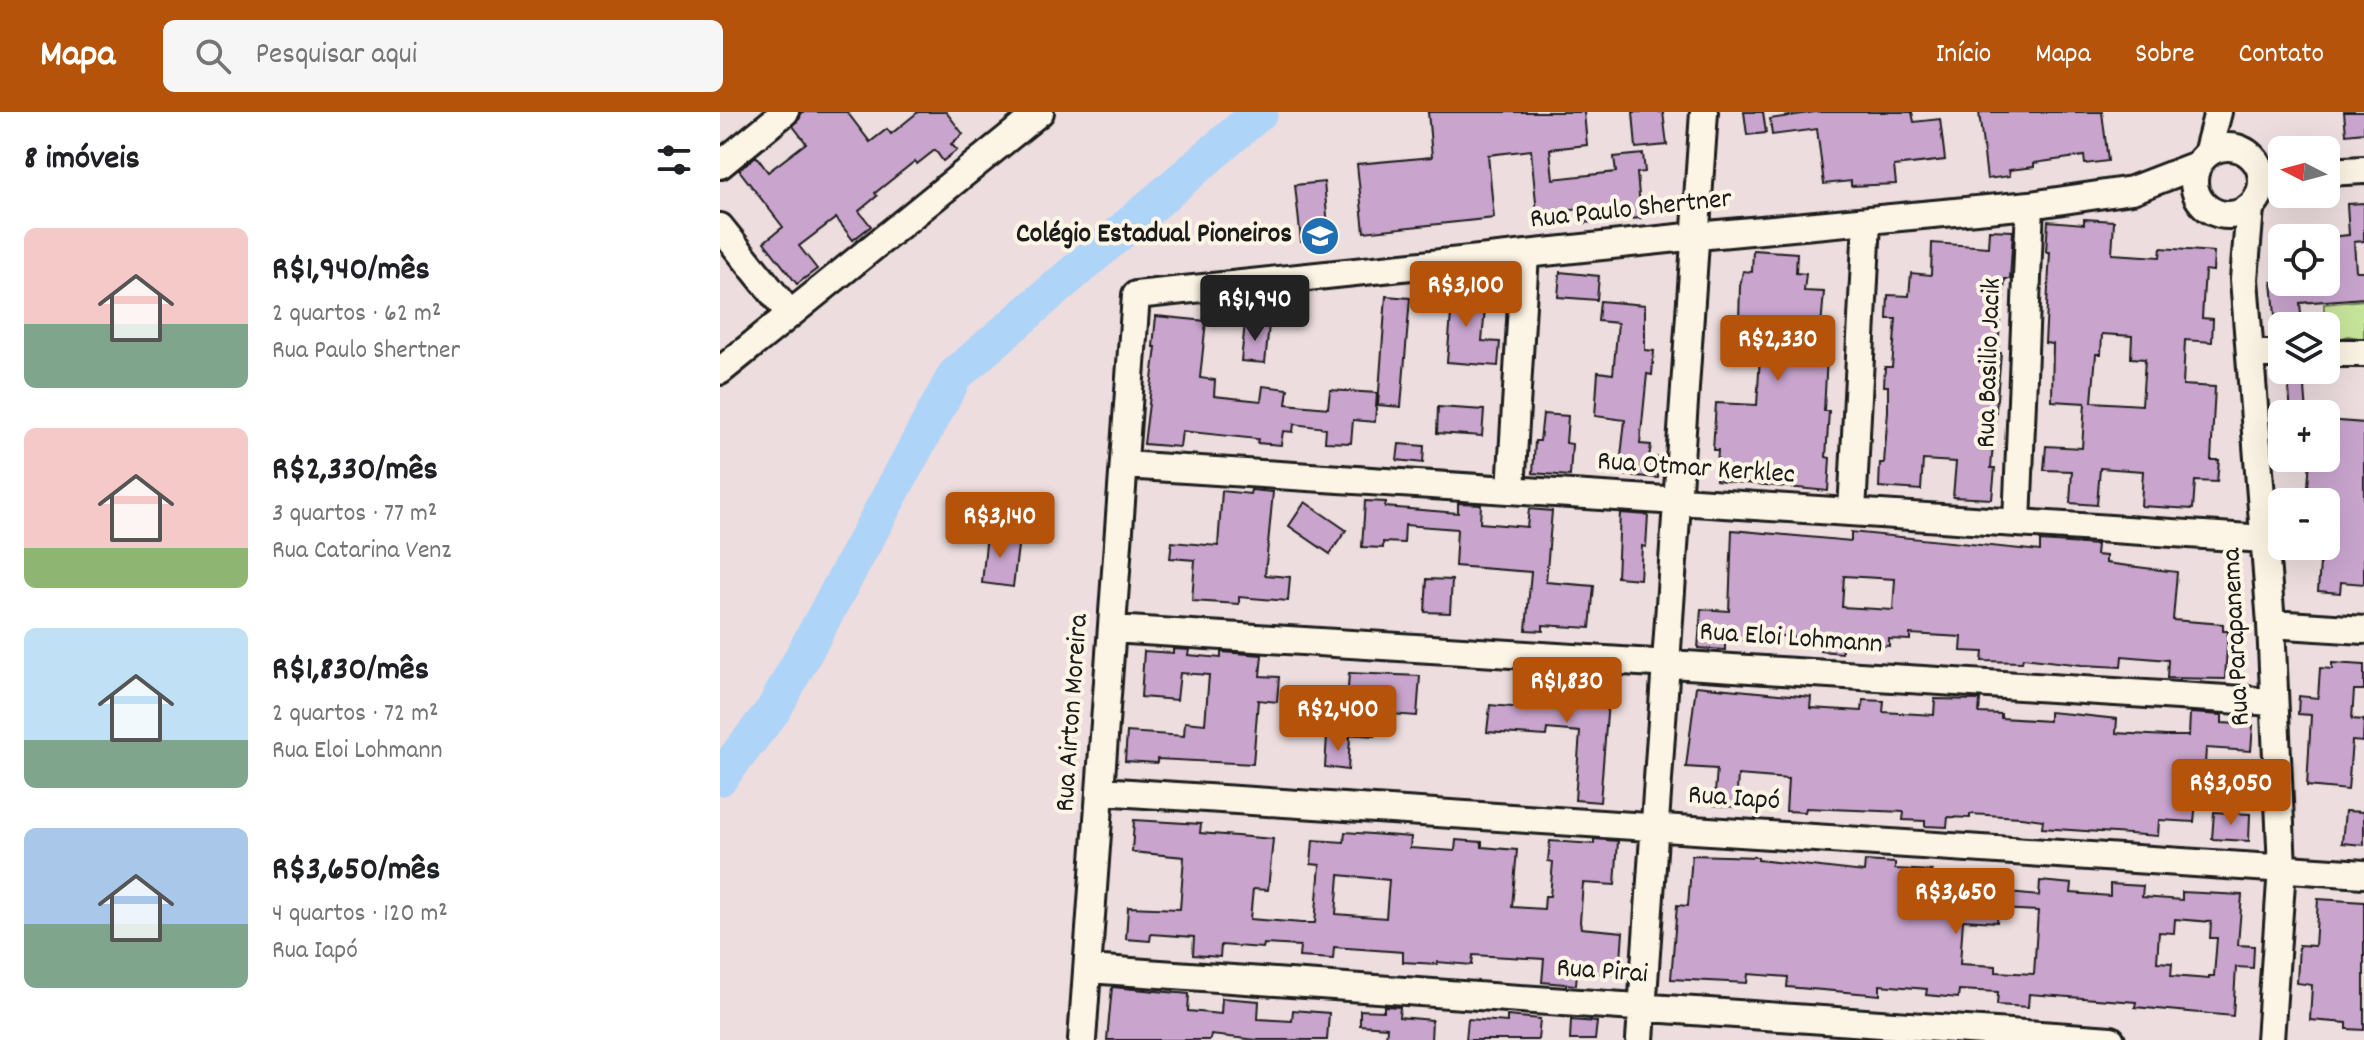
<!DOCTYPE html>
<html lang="pt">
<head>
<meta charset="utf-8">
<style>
  :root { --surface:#fff; --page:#f6f6f6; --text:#202124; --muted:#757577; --accent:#b45309 }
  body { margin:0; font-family:Dekko,sans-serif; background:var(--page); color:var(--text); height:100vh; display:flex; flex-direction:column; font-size:30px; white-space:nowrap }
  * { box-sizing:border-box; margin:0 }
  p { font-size:26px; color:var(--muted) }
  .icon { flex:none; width:44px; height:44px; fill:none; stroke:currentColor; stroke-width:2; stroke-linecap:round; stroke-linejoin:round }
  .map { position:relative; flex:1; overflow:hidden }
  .side { display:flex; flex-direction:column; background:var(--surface); width:720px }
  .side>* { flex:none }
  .needle { width:52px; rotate:276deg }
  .buttons { position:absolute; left:1548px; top:24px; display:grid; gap:16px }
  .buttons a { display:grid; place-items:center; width:72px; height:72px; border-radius:12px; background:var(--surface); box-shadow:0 8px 32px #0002; font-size:40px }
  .price { position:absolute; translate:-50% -68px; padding:0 18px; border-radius:8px; background:var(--accent); color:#fff; font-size:26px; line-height:52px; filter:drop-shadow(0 2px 4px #0008) }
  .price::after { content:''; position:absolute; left:50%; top:48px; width:24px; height:18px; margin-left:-12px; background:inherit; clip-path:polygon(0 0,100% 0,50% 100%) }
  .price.active { background:#222; color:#fff }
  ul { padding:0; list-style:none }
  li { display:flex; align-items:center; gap:24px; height:200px; padding:0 24px }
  li span { display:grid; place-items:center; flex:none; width:224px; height:160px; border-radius:12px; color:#555 }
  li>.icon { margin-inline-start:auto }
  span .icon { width:96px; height:96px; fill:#fffc; stroke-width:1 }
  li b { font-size:34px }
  h2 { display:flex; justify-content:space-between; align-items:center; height:96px; padding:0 24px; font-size:34px }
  header { display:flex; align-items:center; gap:48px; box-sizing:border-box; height:112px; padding:0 40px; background:var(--accent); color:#fff }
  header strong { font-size:38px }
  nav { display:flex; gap:44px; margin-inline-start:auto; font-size:28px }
  .search { width:560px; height:72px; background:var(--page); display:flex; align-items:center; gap:20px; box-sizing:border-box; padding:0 28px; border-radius:12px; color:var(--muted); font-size:30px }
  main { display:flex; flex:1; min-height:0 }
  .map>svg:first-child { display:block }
  .green { fill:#c7e49b; stroke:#72805c; stroke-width:2 }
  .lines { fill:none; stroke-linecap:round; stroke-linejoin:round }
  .river { stroke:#aed4f8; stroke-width:36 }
  .building { fill:#c9a5ce; stroke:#1c1c1c; stroke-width:2; fill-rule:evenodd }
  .minor-casing { stroke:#1c1c1c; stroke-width:32 }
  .minor { stroke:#fcf5e5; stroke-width:26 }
  .labels { text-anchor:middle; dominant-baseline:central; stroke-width:8; stroke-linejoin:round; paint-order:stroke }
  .street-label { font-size:28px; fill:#1c1c1c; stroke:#fcf5e5 }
  .poi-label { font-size:28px; font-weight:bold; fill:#1c1c1c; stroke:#fcf5e5; text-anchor:end }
</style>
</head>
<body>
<header>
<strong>Mapa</strong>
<div class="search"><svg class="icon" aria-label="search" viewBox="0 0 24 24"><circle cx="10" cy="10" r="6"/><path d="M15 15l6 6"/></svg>Pesquisar aqui</div>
<nav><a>Início</a><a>Mapa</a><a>Sobre</a><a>Contato</a></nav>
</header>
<main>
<section class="side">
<h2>8 imóveis<svg class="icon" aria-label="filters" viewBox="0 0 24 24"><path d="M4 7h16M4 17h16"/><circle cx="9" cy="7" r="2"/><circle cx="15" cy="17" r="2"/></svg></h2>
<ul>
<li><span style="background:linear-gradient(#f6c9c9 60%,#7fa58c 0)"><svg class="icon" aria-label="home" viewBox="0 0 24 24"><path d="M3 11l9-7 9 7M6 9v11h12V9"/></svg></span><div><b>R$1,940/mês</b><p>2 quartos · 62 m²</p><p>Rua Paulo Shertner</p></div></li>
<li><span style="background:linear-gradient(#f6c9c9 75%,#8fb573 0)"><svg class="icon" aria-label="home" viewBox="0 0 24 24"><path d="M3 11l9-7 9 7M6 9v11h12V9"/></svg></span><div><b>R$2,330/mês</b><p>3 quartos · 77 m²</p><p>Rua Catarina Venz</p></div></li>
<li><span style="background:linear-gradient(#bfe0f5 70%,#7fa58c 0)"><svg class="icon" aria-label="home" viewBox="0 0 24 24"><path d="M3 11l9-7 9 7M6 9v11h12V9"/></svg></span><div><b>R$1,830/mês</b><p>2 quartos · 72 m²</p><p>Rua Eloi Lohmann</p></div></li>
<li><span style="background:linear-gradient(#a9c7e8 60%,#7fa58c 0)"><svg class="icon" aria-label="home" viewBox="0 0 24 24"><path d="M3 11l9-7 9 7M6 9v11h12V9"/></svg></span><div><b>R$3,650/mês</b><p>4 quartos · 120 m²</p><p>Rua Iapó</p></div></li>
</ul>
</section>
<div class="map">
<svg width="1644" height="928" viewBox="0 0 1644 928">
  <rect width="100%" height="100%" fill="#edddde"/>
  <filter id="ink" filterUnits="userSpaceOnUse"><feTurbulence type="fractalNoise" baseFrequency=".0125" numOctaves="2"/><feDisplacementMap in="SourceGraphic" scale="16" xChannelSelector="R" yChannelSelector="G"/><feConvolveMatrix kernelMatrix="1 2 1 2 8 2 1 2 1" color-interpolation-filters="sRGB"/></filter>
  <g filter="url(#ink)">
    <path class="green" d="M1644,188V227L1628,224L1611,230L1606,214H1604V192Z"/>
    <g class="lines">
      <path class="river" d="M0,666L54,597L235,263L540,0"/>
    </g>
    <path class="building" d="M81,0H127L150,30L167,17L171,22L198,0H226L243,22L231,32L237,38L223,49L215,38L197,52L195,49L155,81L157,84L139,99L151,114L133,128L116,106L79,134L97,157L77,172L44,130L63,115L19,58L36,44L48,60L86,31L73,14L80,6Z
      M708,0H864L867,33L830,37L833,67L896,60L894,45L923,42L925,60L917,61L921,106L863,111L862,97L817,101L811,38L768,43L774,106L644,120L637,52L712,45Z
      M913,0H943L947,33L916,36Z
      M1024,0H1043L1046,21L1027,23Z
      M1095,0H1192L1194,10L1220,7L1225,48L1174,54L1176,72L1131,74V69L1104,72L1097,17L1052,23L1050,7Z
      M1259,0H1382L1388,49L1365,52L1364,44L1314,51V55L1289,58L1290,64L1267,67Z
      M1624,0H1644V20L1626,22Z
      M604,70L609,126L581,129L575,73Z
      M1644,91V129L1634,130L1636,159H1644V186L1580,191L1582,214H1556L1552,170H1606V161H1609L1607,125L1629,123L1627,92Z
      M1364,107L1394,109L1392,142L1440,145L1441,136L1494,140L1493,159L1485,158L1482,206L1493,207L1492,230L1465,228L1463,273L1495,275L1491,348H1499L1497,370L1475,369L1473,397L1421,394L1423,359L1380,356L1377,393L1350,391L1352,359L1324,358L1326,334L1362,336L1365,291L1332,289L1333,232L1325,231L1330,140H1326L1328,109L1364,112ZM1382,222L1412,224L1411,246L1425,247L1422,293L1372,290L1376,242H1381Z
      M1269,118L1293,119L1290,167H1285L1283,192L1281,191L1278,240L1281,241L1271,356H1275L1272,387L1233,385L1236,350L1203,348L1201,378L1159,375L1160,351H1164L1168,299V274H1164L1165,255H1172L1176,207H1167L1168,183L1189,184L1191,161L1211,163L1212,131L1268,135Z
      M1033,138L1077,141L1076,161L1086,162L1084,179L1104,180L1100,226H1108L1104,299H1109L1106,345L1110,346L1108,379L996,368L998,338H993L996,291L1037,293L1040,244L1018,243L1020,174L1023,159L1032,160Z
      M840,160L879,164L877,188L838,185Z
      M712,176L727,178V183L766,186L762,229L780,230L778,254L727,250L731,202L710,201Z
      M666,184L690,186L681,295L658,293Z
      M880,189L925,193V238L934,239L932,263L927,262L920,332L931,333L929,345L940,346L938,366L905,363L906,355L900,354L905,308L875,304L878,260L893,262L898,211L878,209Z
      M436,204L486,209L480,266L495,268L494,284L541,289L543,274L568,277L566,292L608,296L610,278L657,281L655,310L633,308L631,331L605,330L606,316L574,312L573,320L563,319L561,333L537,331L538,327L462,319L460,335L424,332L436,235H433Z
      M525,211L549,213L545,251L521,249Z
      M1584,263L1587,302H1571L1568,264Z
      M718,295L764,298L762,324L717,321Z
      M823,302L848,304L846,331L852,332L850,364L813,361L815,329H820Z
      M1606,308L1644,311V472L1621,470L1620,481L1598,479L1601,437H1606V390H1587L1590,346H1606Z
      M679,332L704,334L703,351L677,348Z
      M531,378L553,380L545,463L570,465L568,489L519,485V492L472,489L475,448L450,446L452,430L498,434L502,379L530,382Z
      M645,389L666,390L665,395L738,401V391L761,392L760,411L807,415L809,397L832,399L826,470L874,474L870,516L823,513V519L806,518L811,460L735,454L737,417L685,413L684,431L663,430V436L642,435Z
      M585,390L626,418L610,442L569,414Z
      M900,401L928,403L926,435L922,434L920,467L897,465Z
      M1012,418L1131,429V420L1320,439V429L1377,433L1376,443L1386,444V451L1457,460L1453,508L1503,512V519H1508L1505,567L1447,566L1448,548L1402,544L1401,555L1362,553L1303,546L1302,550L1262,549L1263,540L1241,539L1242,525L1190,522V528L1169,527V534L1122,531V541L1100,539V533L1078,532V525L1030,522V529L1005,528V538L978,536L981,497L1009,499ZM1124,464L1175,467L1173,498L1122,495Z
      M267,422L299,426L293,475L262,471Z
      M707,467L732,468L730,501L705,500Z
      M453,537L469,538L468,543L501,546V540L542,543L540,564L559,565L557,590L538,588L533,652L437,647V651L405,649L407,620L464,624L465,610L485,612L489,563L460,561L457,588L421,585L424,539L453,541Z
      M1612,551L1644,553V578H1634L1632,607L1644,608L1643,630L1632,629L1628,678L1587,674L1591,603L1578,602L1579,584L1598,586L1600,556L1612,557Z
      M629,561L700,564L697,604L657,601L655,624L625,622Z
      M842,561L890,564L880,690L855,688L860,620L827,617L826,624L767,620L770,593L815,597L816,585L840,587Z
      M976,574L1091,585L1090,596L1142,599L1143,588L1164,589L1163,600L1214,603L1215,587L1260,588L1259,601L1281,602V606L1329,609V600L1351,602L1397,607L1396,621L1446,624H1469L1470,601L1502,603V611L1533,613L1531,639L1486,636L1484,669H1478L1474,710L1439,708L1438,724L1322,716L1323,708L1301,705L1250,702V706L1228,705L1227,715L1205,714V709L1183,708L1184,700L1086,696L1085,700L1066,699L1068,667L1018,663L1016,695L994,693L997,657L966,655Z
      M607,624L630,625L628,658L605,655Z
      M1625,699L1644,700V733L1622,731Z
      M1494,700L1530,702L1529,729L1492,727Z
      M414,708L481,712L480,721L553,727L548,778L533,777L530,807L582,811H595L600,753L591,752L593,728L624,730L625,720L691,725L690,736L735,739L736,728L762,730V735L797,738L792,795L824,797L825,784H830L833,750L828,749L830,729L874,732V727L898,729L895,773L863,771L860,810L861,816L903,820L900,863L857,860L856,873L822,870L824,847L753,843L752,853L717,850V852L683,850V840L614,835L613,847L579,845L580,834L544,832L543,836L501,833L500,845L473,843L474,825L431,822L430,829L406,827L408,795L460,797L464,745L412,740ZM619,763L669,768L666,806L616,802Z
      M972,743L1038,745V748L1144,760L1145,749L1175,751V757L1212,759L1211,771L1253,773V765L1280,767L1279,780L1319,784L1320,769L1352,772L1351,781L1390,784V772L1423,774L1422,785L1462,788V780L1522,783L1518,833L1534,834L1533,856L1516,855L1513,904L1415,895L1416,890L1309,882L1308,895L1277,893L1278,880L1239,878L1238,886L1206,883L1207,877L1160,873V883L1138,881L1067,875L1068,865L1028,862L1027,871L951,867L957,793L968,794ZM1278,797L1318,799L1314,862L1276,860V854L1240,852L1243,808L1277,810ZM1455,807L1491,810L1490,826H1497L1494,864H1489V867L1451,864L1452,851L1437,850L1439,820L1454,821Z
      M1598,787L1644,790V918L1627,917V911L1590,908L1592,873L1577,871L1579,833L1595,834Z
      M392,875L469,882L468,899L501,902L502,886L539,889L538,907L572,909L573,898L609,901L607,928H537L491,923L490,928H387Z
      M664,894L680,895L679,905L712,908L711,928H666L667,915L640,913V898L664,899Z
      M787,904L820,907L818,928H746L748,907L787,910Z
      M851,908L877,910L875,928H850Z"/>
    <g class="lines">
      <defs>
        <path id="minor" d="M1474 69a34 34 0 1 1 68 0a34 34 0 1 1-68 0Z
          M1487,42L1498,0
          M0,53L65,0
          M1606,60L1644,58
          M1530,96L1524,167L1551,512L1562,756L1550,928
          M0,115L70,202
          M1606,241H1644
          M1531,242H1562
          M0,259L320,0
          M404,353L1545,427
          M791,378L805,142
          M1132,400L1147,110
          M1297,411L1310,93
          M1551,512L1644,518
          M392,517L1554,590
          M380,679L1644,762
          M368,857L1391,928
          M362,928L416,183L977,124L1310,93L1412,78L1477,53
          M920,928L984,0"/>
      </defs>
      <use href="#minor" class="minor-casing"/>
      <use href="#minor" class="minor"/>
    </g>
  </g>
  <defs>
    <symbol id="school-disc" viewBox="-11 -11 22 22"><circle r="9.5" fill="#1f6fb2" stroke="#fcf5e5"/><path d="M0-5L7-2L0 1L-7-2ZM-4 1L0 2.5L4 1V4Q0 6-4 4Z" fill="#fff"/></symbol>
  </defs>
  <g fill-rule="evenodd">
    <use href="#school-disc" x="578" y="102" width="44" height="44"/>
  </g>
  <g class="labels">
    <g class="street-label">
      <text transform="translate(911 99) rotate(-6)">Rua Paulo Shertner</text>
      <text transform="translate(1271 251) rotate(-88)">Rua Basilio Jacik</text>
      <text transform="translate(976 358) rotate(4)">Rua Otmar Kerklec</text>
      <text transform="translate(1518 525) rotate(-93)">Rua Parapanema</text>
      <text transform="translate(1071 528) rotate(4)">Rua Eloi Lohmann</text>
      <text transform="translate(354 601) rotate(-86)">Rua Airton Moreira</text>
      <text transform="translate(1014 688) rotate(4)">Rua Iapó</text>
      <text transform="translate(882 861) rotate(4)">Rua Pirai</text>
    </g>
    <g class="poi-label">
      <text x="572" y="124">Colégio Estadual Pioneiros</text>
    </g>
  </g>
</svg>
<div class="buttons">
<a><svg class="needle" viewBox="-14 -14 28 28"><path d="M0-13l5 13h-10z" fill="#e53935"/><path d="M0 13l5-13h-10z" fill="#757577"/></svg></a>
<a><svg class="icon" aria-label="locate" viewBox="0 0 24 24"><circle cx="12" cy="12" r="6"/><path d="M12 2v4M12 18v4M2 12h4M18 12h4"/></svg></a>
<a><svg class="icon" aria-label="layers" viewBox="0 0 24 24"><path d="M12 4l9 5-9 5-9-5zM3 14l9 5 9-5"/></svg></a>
<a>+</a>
<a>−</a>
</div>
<b class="price" style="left:746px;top:217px">R$3,100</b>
<b class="price active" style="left:535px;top:231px">R$1,940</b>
<b class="price" style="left:1058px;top:271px">R$2,330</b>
<b class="price" style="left:280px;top:448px">R$3,140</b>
<b class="price" style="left:847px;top:613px">R$1,830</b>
<b class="price" style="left:618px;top:641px">R$2,400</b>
<b class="price" style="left:1511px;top:715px">R$3,050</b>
<b class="price" style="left:1236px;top:824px">R$3,650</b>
</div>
</main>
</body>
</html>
